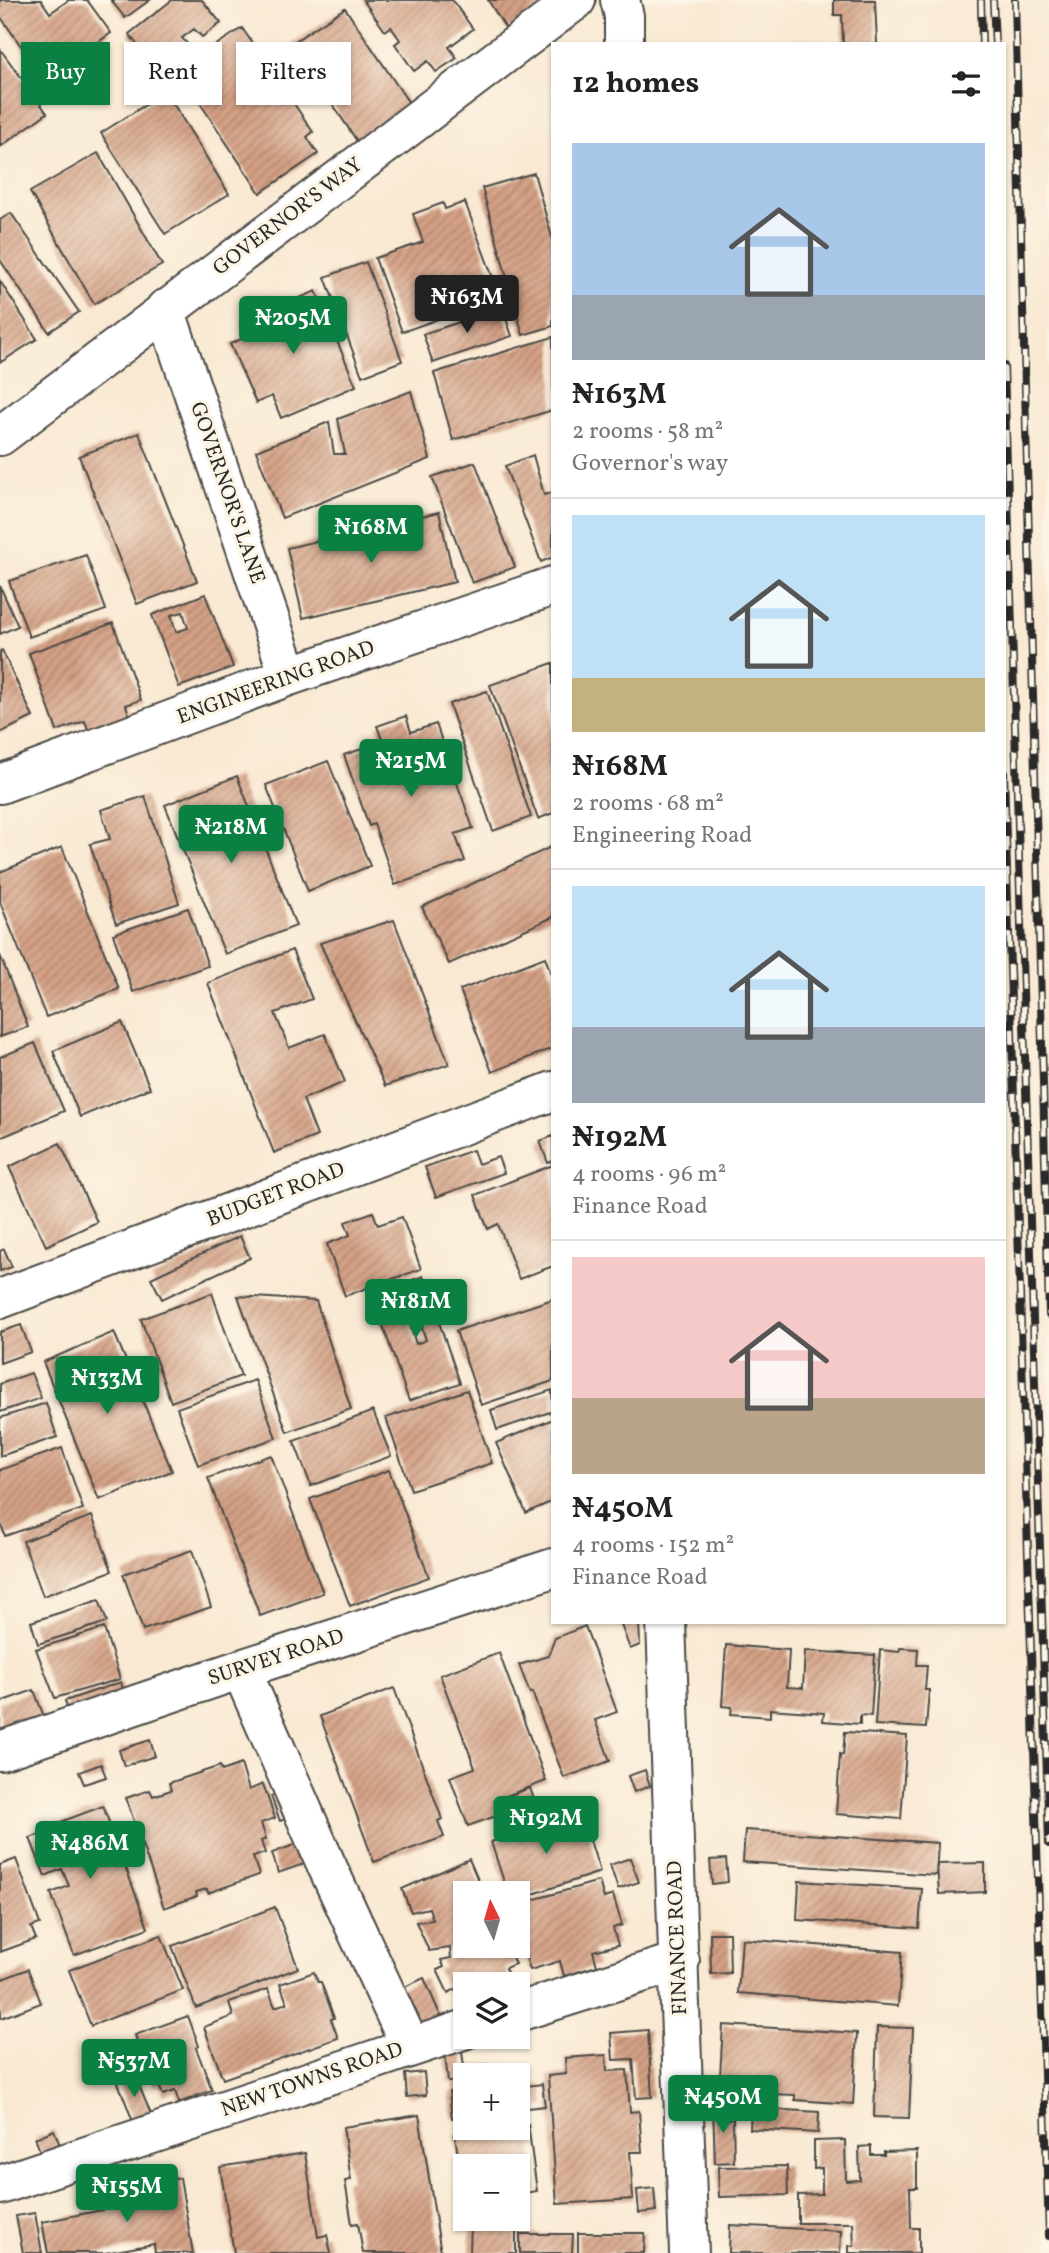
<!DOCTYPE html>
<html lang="en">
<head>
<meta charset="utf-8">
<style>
  :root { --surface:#fff; --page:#f6f6f6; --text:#222; --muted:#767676; --line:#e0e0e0; --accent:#0b8043 }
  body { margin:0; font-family:Vollkorn,serif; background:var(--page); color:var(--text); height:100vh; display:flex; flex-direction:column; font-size:26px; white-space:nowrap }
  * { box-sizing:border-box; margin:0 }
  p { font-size:23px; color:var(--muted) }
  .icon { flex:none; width:38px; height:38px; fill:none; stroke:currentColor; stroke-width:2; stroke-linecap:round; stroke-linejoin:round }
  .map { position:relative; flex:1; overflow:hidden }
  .details { position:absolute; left:551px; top:42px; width:455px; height:1582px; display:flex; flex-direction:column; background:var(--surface); border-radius:0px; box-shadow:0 2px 5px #0004 }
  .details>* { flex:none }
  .banner { position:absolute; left:21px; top:42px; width:425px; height:63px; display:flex; gap:14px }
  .needle { width:46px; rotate:355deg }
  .buttons { position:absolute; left:453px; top:1881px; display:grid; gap:14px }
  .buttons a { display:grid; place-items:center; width:77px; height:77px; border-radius:0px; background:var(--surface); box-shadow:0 2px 5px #0004; font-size:35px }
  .price { position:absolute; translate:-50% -60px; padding:0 16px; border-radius:7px; background:var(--accent); color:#fff; font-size:23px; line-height:46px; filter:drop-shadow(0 2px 4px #0008) }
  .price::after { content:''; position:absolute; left:50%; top:42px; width:21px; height:16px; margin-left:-10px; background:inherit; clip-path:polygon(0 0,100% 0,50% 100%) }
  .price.active { background:#222; color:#fff }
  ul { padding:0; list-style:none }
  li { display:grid; align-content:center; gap:14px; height:371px; padding:0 21px }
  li+li { border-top:2px solid var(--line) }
  li span { display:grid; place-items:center; height:217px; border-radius:0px; color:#555 }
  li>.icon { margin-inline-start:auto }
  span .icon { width:126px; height:126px; fill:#fffc; stroke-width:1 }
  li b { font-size:30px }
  h2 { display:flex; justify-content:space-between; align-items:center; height:84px; padding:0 21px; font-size:30px }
  .tag { padding:0 24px; border-radius:0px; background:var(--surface); box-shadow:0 2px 5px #0004; font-size:24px; line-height:63px }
  .tag.active { background:var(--accent); color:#fff }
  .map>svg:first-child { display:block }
  .building { fill:url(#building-hatch); fill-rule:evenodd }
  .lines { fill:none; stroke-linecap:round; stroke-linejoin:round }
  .street-casing { stroke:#4a4844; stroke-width:42 }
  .street { stroke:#fff; stroke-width:38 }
  .rail-casing { stroke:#2b2b2b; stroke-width:8 }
  .rail { stroke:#fcf5e5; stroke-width:5; stroke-dasharray:16; stroke-linecap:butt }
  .labels { text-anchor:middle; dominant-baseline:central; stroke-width:6; stroke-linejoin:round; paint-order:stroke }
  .street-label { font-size:21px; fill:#2b2b2b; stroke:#fcf5e5 }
</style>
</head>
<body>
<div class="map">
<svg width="1049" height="2253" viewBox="0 0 1049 2253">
  <defs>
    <pattern id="building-hatch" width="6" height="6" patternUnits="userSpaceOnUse" patternTransform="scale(1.75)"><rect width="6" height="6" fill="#d4a085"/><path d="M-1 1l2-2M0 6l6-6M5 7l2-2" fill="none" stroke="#ac836d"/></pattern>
  </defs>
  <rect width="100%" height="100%" fill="#fcf5e5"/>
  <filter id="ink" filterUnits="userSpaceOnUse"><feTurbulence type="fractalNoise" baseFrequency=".0143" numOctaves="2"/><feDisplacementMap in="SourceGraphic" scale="14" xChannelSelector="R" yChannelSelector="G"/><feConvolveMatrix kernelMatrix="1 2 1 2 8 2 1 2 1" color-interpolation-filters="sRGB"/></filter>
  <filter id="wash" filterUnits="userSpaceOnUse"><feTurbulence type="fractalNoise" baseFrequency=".00686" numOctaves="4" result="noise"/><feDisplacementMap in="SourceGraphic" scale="28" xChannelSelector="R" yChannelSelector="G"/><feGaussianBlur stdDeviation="1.57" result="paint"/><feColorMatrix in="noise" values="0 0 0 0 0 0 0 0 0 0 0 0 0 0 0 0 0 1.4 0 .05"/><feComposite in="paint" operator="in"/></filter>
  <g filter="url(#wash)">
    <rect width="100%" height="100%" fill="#f9e9d3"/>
    <g id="blocks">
      <path class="building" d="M0,0H41L50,13L69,0H87L111,33L45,80L0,16Z
        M111,0H150L125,18Z
        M172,0H202L221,23L202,37L194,29L182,38L190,47L158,72L129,34Z
        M363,0H452L473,29L449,47L457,58L436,72L428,61L414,71L395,44L400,40L391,27L385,31Z
        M488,0H551L506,29Z
        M834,0H875L877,44H843L842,15H834Z
        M345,8L415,112L361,147L292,43Z
        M242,28L271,70L264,75L283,103L290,98L313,132L307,137L318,154L260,193L178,70Z
        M0,49L47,113L0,147Z
        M166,92L229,194L165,234L101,133Z
        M98,153L162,265L94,304L30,192Z
        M534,173L553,241V326L523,335L482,188Z
        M465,202L500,297L402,332L375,258L423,242L413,214L443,203L445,209Z
        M11,213L79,312L49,332L0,260V220Z
        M366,262L402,361L362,376L325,277Z
        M0,281L37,339L1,362L0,360Z
        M316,291L356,386L281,418L272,396L256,403L230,344L246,337L241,323Z
        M502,308L512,336L433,363L423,334Z
        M553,337V410L453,440L434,373Z
        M411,391L430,459L282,518L256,451L329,422L334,454H345L338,419Z
        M139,433L197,581L137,604L79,456Z
        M533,455L544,495L553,492V557L541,562L505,466Z
        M475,462L515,567L472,583L432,477Z
        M439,512L455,582L303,618L287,548Z
        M86,555L106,610L29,637L9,581Z
        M0,586L18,626L0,634Z
        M205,594L233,667L179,687L152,615ZM183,612L188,628L176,632L171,615Z
        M113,623L141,700L126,705L130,718L89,732L85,721L57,731L29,653Z
        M2,650L33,717L0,733V651Z
        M553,663V813L538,819L490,685Z
        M487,691L531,817L493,831L449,704Z
        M406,716L411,732L436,724L473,828L455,834L465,861L395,885L374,824L369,826L344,755L383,742L377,726Z
        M328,761L370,866L308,891L266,785Z
        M237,776L296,926L225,954L165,805Z
        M145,796L179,903L116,924L90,844L110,839L101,810Z
        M553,846V917L449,964L422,907Z
        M62,847L119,989L46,1017L0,902V872Z
        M188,908L208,966L133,992L113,934Z
        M394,920L449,1064L385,1086L320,943Z
        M292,950L312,999L275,1013L289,1048L325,1034L345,1082L303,1099L317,1136L274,1153L208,983Z
        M0,955L28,1027L0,1037Z
        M545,957L551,974L553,973V1048L492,1072L460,990Z
        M122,1022L150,1088L80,1117L53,1051Z
        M35,1043L64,1111L0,1138V1057Z
        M553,1136V1161L548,1163L540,1141Z
        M60,1143L97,1222L46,1246L9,1167Z
        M473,1150L478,1164L498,1157L504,1173L436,1197L425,1167Z
        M553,1165V1266L519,1279L498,1224L488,1229L475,1195Z
        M373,1212L378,1225L402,1217L421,1269L345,1296L327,1244L350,1235L345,1222Z
        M240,1236L250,1258L162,1299L151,1278Z
        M4,1249L12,1267L0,1271V1251Z
        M423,1276L460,1383L409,1401L372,1294ZM417,1313L426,1340L416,1344L407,1316Z
        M212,1293L241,1376L171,1402L141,1319Z
        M238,1296L316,1301L351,1409L287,1432Z
        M553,1299V1381L481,1405L456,1331Z
        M21,1325L31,1352L0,1363V1332Z
        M114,1332L172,1471L99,1500L43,1362Z
        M31,1373L41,1398L0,1412V1384Z
        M255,1380L276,1438L198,1465L177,1408Z
        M467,1390L492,1463L411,1490L386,1418Z
        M552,1390L553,1411L497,1430L491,1410Z
        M46,1403L57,1437L0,1456V1418Z
        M373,1411L391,1456L311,1486L294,1441Z
        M553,1419V1501L526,1513L496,1443Z
        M62,1448L83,1509L5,1536L0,1521V1470Z
        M271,1455L323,1593L260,1616L208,1478Z
        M389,1470L429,1577L350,1606L310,1499Z
        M92,1516L112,1571L43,1596L23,1541Z
        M192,1550L211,1607L143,1630L123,1574Z
        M99,1600L107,1622L38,1644L31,1622Z
        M620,1622H639L640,1645L630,1649Z
        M585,1626L617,1712L595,1720L610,1761L564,1778L532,1692L530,1693L519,1665L548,1656L555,1638Z
        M104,1628L120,1679L55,1698L36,1649Z
        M726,1645L789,1650L787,1687L803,1688L805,1651L875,1655L871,1716L860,1715V1724L823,1721L824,1713L770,1709V1717L731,1714L732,1707L722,1706Z
        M900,1648L918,1649L917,1665H927L925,1690H929L926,1728L875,1725L880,1650L899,1652Z
        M499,1653L546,1781L493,1801L530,1788L535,1802L468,1826L450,1777L475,1768L440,1675Z
        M121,1682L126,1698L70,1717L65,1701Z
        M394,1688L442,1819L438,1821L444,1837L374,1862L320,1716Z
        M34,1690L47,1725L0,1741V1702Z
        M845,1732L907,1736L901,1819L836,1814L840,1754L843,1755Z
        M150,1740L155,1756L124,1766L119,1750Z
        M101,1764L106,1777L84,1784L79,1772Z
        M241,1764L249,1790L263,1784L275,1818L261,1823L266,1839L261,1841L265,1853L253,1857L259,1875L208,1893L207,1889L196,1892L197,1896L164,1908L126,1798L150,1790L153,1796L171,1790L169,1783L220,1766L222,1771Z
        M645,1770L650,1786L634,1792L628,1776Z
        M289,1790L297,1815L280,1821L271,1796Z
        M103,1806L148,1928L74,1955L51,1893L69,1886L62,1869L45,1876L30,1838L57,1828L55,1824Z
        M581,1812L600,1872L518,1899V1894H508L491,1842Z
        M745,1830L938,1843L936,1875L743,1862Z
        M297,1844L304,1864L278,1873L272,1853Z
        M630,1858L639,1882L618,1889L610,1865Z
        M16,1859L40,1924L31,1927L36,1939L0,1952V1865Z
        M469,1859L484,1894H466V1946H507L515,1964L505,1968L511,1982L505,1984H466L448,1993L437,1970L444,1967L441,1960L451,1958L450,1948L429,1951L416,1922L433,1920L429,1908L411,1912L402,1889Z
        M726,1859L728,1882L712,1884L710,1860Z
        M985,1863V1892L939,1894L937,1864Z
        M599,1881L604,1898L613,1895L622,1925L613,1928L618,1945L593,1951L597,1966L564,1976L560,1961L530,1970L518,1930V1904Z
        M799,1881L922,1889L919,1928L797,1920Z
        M275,1907L298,1968L196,2008L172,1946Z
        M710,1933H729L730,1973L711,1974Z
        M161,1935L183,1990L91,2026L69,1970Z
        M742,1939L902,1952L898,2006L738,1993Z
        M28,1969L41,2003L1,2018L0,1980Z
        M314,1972L318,1982H321L334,2018L331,2019L338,2038L223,2079L204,2027L233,2016L229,2002L268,1989L275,2007L287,2003L280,1984Z
        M424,1978L442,2019L417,2030L400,1989Z
        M188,2016L199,2046L196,2048L212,2090L179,2103L175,2091L163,2095L159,2086L154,2087L135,2035Z
        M723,2025L857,2033L853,2104L795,2100V2095L770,2094L769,2098L719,2094Z
        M877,2027L913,2028L909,2118L874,2117Z
        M648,2030L652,2097L636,2098L633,2059L613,2060L611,2033Z
        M462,2052L464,2067L488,2064L489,2076H466V2116L452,2118L449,2092L454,2091L453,2082H448L445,2054Z
        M606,2055L607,2071L627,2070L630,2112L639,2111L642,2152H630L633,2199L557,2204L548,2076L566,2074L565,2058Z
        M424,2072L426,2095L407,2097L405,2074Z
        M134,2073L152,2117L134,2124L117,2080Z
        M542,2084L545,2106L518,2109V2087Z
        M713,2106H728V2119L733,2118L734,2162L715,2163Z
        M751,2108L819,2112L818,2133L750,2129Z
        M419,2115L441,2253H363L358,2223L352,2224L345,2181L351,2180L343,2127Z
        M528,2124L537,2191L518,2194V2166H466L464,2200L455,2135L518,2128V2126Z
        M54,2130L61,2148L42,2156L35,2138Z
        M845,2140L846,2181L860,2180L859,2147L871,2146V2155H884V2152L917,2151V2188H910L911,2228H919V2253H849V2246H854L853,2223H798V2195L822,2194V2168L814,2169V2141Z
        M305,2153L318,2237L327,2235L331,2253H234L220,2167Z
        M787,2166L788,2195L719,2197L718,2167Z
        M180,2178L193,2253H155L154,2244L105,2253H48L42,2222L102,2210L101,2201L141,2194L140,2185Z
        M654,2188L656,2211L639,2213L637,2190Z
        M35,2213L42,2253H23L16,2216Z
        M471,2222H516V2253H470Z
        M730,2225L841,2231L840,2253H729Z
        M578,2233H645L644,2253H578Z
        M520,2234H573L572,2253H520Z"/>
    </g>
  </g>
  <g filter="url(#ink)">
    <use href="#blocks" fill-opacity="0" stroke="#4a4844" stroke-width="2"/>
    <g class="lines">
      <defs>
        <path id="street" d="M620,0L624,16V44
          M165,309L289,676
          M0,436L576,0
          M0,784L289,676L553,586
          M0,1299L553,1091
          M666,1622L689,2253
          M241,1669L326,1864L410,2046
          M0,1751L241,1669L553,1568
          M518,2012L680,1961
          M0,2185L466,2029"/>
      </defs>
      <use href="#street" class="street-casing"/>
      <use href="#street" class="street"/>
      <defs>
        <path id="rail" d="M981,0L982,44
          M993,0L995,44
          M1015,0L1049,1315
          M1004,366L1049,1844
          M1004,773L1049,2236"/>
      </defs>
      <use href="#rail" class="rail-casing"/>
      <use href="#rail" class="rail"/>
    </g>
  </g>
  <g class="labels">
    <g class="street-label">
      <text transform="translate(288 217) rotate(-37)">GOVERNOR'S WAY</text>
      <text transform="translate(227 493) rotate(71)">GOVERNOR'S LANE</text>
      <text transform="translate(276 683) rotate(-20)">ENGINEERING ROAD</text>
      <text transform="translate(276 1195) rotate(-21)">BUDGET ROAD</text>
      <text transform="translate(276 1658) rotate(-18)">SURVEY ROAD</text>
      <text transform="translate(678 1938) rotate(-92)">FINANCE ROAD</text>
      <text transform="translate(312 2080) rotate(-19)">NEW TOWNS ROAD</text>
    </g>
  </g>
</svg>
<div class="buttons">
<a><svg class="needle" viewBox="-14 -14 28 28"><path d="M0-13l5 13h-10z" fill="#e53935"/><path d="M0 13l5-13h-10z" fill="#767676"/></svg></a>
<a><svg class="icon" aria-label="layers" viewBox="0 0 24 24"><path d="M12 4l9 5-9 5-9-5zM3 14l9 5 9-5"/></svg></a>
<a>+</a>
<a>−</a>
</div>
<b class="price active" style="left:467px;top:335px">₦163M</b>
<b class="price" style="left:293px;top:356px">₦205M</b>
<b class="price" style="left:371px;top:565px">₦168M</b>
<b class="price" style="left:411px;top:799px">₦215M</b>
<b class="price" style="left:231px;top:865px">₦218M</b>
<b class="price" style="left:416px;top:1339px">₦181M</b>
<b class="price" style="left:107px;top:1416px">₦133M</b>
<b class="price" style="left:546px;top:1856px">₦192M</b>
<b class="price" style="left:90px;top:1881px">₦486M</b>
<b class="price" style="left:134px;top:2099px">₦537M</b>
<b class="price" style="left:723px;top:2135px">₦450M</b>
<b class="price" style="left:127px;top:2224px">₦155M</b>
<div class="banner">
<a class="tag active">Buy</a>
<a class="tag">Rent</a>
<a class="tag">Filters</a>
</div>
<section class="details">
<h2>12 homes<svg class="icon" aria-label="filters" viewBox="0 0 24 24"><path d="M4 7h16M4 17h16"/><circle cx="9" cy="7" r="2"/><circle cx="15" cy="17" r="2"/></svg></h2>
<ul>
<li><span style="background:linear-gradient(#a9c7e8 70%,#9aa5b1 0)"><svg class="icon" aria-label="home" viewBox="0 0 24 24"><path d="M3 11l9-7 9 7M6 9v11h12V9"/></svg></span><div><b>₦163M</b><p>2 rooms · 58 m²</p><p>Governor's way</p></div></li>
<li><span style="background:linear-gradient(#bfe0f5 75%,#c2b280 0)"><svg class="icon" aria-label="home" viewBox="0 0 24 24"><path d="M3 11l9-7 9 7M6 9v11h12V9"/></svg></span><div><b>₦168M</b><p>2 rooms · 68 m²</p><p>Engineering Road</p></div></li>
<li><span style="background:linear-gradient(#bfe0f5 65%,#9aa5b1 0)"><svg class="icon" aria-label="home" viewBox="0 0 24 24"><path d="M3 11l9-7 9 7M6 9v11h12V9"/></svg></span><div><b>₦192M</b><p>4 rooms · 96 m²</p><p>Finance Road</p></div></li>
<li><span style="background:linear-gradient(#f6c9c9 65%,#b9a48a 0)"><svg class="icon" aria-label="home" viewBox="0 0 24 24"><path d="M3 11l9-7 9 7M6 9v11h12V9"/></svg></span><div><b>₦450M</b><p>4 rooms · 152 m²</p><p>Finance Road</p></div></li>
</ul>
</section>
</div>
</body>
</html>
